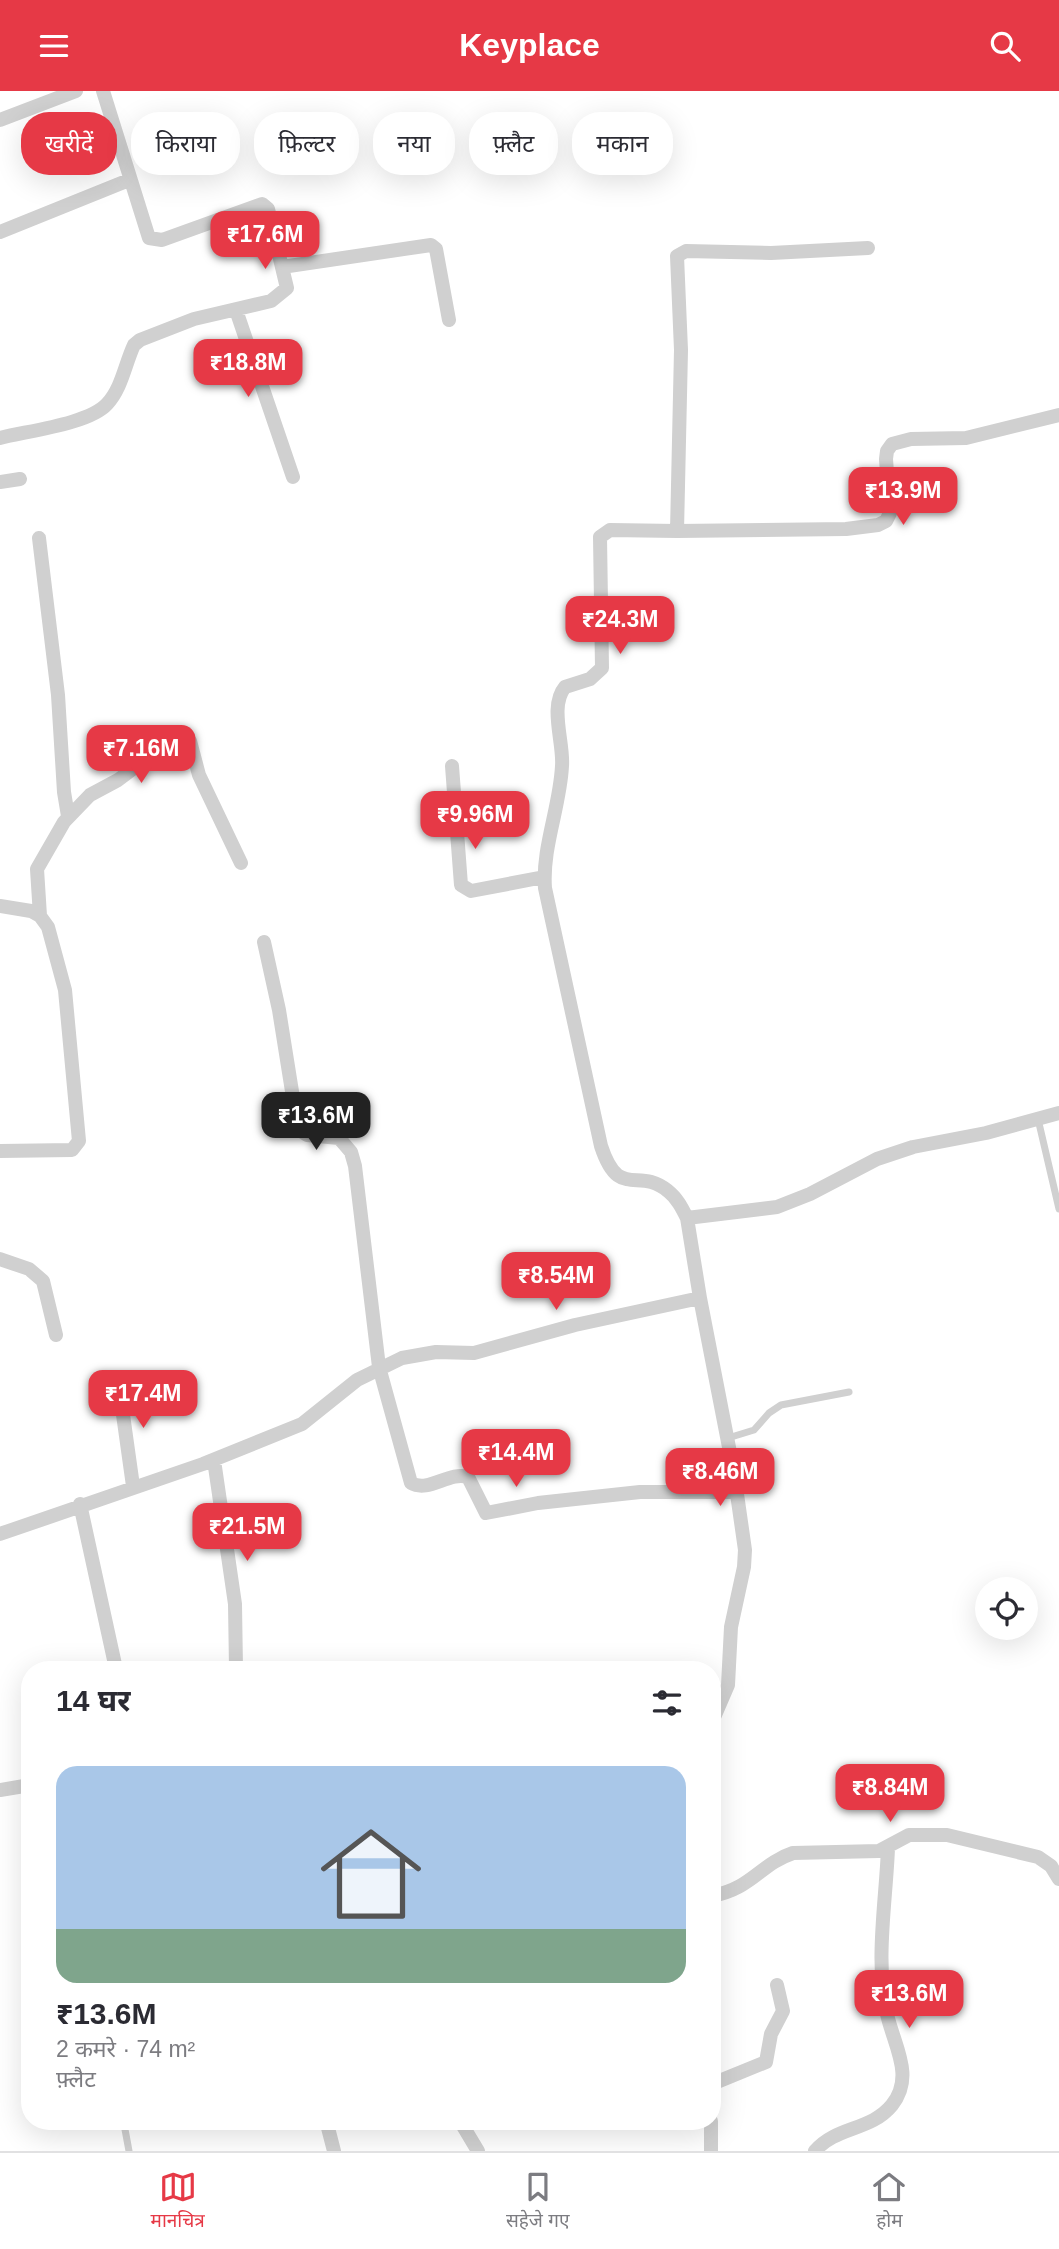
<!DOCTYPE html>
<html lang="hi">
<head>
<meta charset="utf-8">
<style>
  :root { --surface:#fff; --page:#f2f2f3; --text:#2b2b33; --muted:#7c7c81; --line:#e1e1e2; --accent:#e63946 }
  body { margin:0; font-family:Helvetica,"Noto Sans Devanagari",sans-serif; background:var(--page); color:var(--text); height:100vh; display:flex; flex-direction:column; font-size:26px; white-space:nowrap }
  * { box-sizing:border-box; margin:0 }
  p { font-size:23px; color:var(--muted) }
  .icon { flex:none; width:38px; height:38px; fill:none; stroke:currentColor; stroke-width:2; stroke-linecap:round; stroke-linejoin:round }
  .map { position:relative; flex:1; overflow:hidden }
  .side { position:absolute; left:21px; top:1570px; width:700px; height:469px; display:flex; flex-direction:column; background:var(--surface); border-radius:28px; box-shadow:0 7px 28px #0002 }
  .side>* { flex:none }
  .banner { position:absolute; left:21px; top:21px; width:700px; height:63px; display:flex; gap:14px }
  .tools { position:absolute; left:975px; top:1486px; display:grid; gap:14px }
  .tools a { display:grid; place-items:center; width:63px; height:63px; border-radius:50%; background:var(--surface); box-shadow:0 7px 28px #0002; font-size:35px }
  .price { position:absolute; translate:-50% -60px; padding:0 16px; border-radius:14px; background:var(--accent); color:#fff; font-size:23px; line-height:46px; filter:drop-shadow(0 2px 4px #0008) }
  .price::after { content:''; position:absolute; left:50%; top:42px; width:21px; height:16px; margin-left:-10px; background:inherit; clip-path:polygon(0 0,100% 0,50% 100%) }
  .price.on { background:#222; color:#fff }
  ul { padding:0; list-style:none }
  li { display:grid; align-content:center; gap:14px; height:371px; padding:0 35px }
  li+li { border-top:2px solid var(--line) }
  li span { display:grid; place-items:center; height:217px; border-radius:21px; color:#555 }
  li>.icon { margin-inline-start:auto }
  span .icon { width:126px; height:126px; fill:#fffc; stroke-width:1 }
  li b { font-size:30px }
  h2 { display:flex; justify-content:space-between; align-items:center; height:84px; padding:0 35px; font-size:30px }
  .chip { padding:0 24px; border-radius:28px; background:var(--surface); box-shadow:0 7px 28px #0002; font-size:24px; line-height:63px }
  .chip.on { background:var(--accent); color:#fff }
  header { display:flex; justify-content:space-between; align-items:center; height:91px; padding:0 35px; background:var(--accent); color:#fff; font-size:32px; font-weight:700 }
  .tab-bar { display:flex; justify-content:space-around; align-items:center; height:98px; border-top:2px solid var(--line); background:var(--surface); font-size:19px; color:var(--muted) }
  .tab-bar a { display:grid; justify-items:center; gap:4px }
  .tab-bar .on { color:var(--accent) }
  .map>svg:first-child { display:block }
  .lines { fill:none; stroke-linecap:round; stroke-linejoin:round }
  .lane { stroke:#d0d0d0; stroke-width:7 }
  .street { stroke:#d0d0d0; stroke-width:14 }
</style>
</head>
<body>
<header><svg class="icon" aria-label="menu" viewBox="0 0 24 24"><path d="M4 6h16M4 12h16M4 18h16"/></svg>Keyplace<svg class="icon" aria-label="search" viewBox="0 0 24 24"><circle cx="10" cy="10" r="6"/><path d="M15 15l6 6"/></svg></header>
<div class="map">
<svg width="1059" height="2060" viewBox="0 0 1059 2060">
  <rect width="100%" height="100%" fill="#fff"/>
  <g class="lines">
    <path class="lane" d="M1038,1028L1059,1118
      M728,1347L754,1339L769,1322L781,1314L849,1301
      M124,2033L129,2060"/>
    <path class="street" d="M0,29L76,0
      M0,141L129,89
      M282,176L431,154L436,158L449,229
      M236,219L293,386
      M0,347C27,340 89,333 107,313C122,297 125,273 134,254L140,249L194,228L271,210L287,197L268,118L262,113L162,149L149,147L103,0
      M0,391L20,388
      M677,440L846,438L878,434L886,430L890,422L886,368L887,360L892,353L911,348L966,347L1059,324
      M39,447L58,604L64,701L68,725
      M452,675L461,794L471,800L544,786
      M0,815L31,820L40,825L48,836L65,899L79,1050L72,1059L0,1060
      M40,825L37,778L64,731L90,704L118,689L175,646L182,644L190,650L199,684L241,772
      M264,851L279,919L298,1038L307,1044L339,1047L351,1061L355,1075L379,1276L411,1392C429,1402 449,1380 468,1386L486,1422L538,1412L640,1401H737
      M687,1127C682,1117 677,1107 668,1100C638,1075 619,1110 601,1055L545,797C542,756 560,716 562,675C564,652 549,615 565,596L590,588L602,577L600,446L610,439L677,440L681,259L677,165L686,160L771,162L868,157
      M0,1168L29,1178L43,1190L56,1244
      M700,1207L734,1382L745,1459L744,1476L731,1536L728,1594L712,1631
      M118,1288L133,1395
      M214,1369L235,1513L236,1578
      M80,1413L116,1578
      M0,1443L203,1373L302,1333L357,1289L402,1267L436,1261L474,1262L575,1234L700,1207L687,1127L777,1116L810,1103L877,1068L913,1056L986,1042L1059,1022
      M0,1699L30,1694
      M712,1805C753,1797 760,1773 793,1762L879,1760L909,1744H947L1038,1766L1051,1775L1059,1788
      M712,1993L766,1971L771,1943L783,1920L777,1894
      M460,2030L478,2060
      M711,2030V2060
      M327,2033L334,2060
      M815,2060C836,2035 871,2040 892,2014C915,1985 894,1955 887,1923C875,1870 886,1810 888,1757"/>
  </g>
</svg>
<div class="tools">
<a><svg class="icon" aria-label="locate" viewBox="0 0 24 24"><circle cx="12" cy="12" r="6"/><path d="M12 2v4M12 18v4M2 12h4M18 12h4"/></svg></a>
</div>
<b class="price" style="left:265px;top:180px">₹17.6M</b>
<b class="price" style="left:248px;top:308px">₹18.8M</b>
<b class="price" style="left:903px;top:436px">₹13.9M</b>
<b class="price" style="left:620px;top:565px">₹24.3M</b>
<b class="price" style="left:141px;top:694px">₹7.16M</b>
<b class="price" style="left:475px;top:760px">₹9.96M</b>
<b class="price on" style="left:316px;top:1061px">₹13.6M</b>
<b class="price" style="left:556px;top:1221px">₹8.54M</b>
<b class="price" style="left:143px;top:1339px">₹17.4M</b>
<b class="price" style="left:516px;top:1398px">₹14.4M</b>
<b class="price" style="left:720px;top:1417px">₹8.46M</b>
<b class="price" style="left:247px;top:1472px">₹21.5M</b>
<b class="price" style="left:890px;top:1733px">₹8.84M</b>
<b class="price" style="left:909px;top:1939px">₹13.6M</b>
<div class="banner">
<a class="chip on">खरीदें</a>
<a class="chip">किराया</a>
<a class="chip">फ़िल्टर</a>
<a class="chip">नया</a>
<a class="chip">फ़्लैट</a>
<a class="chip">मकान</a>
</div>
<section class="side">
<h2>14 घर<svg class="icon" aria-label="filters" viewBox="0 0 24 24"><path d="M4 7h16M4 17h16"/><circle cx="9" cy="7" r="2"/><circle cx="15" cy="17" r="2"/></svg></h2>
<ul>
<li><span style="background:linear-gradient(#a9c7e8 75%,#7fa58c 0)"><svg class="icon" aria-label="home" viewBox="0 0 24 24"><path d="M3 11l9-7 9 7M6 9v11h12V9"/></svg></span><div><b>₹13.6M</b><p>2 कमरे · 74 m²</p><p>फ़्लैट</p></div></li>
</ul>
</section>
</div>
<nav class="tab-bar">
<a class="on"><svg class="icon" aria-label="map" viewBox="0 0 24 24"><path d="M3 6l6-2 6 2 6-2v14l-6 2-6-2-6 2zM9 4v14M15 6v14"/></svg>मानचित्र</a>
<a><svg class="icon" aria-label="saved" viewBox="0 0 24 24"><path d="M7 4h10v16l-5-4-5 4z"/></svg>सहेजे गए</a>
<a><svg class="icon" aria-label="home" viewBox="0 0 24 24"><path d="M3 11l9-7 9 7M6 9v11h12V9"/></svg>होम</a>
</nav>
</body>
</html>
